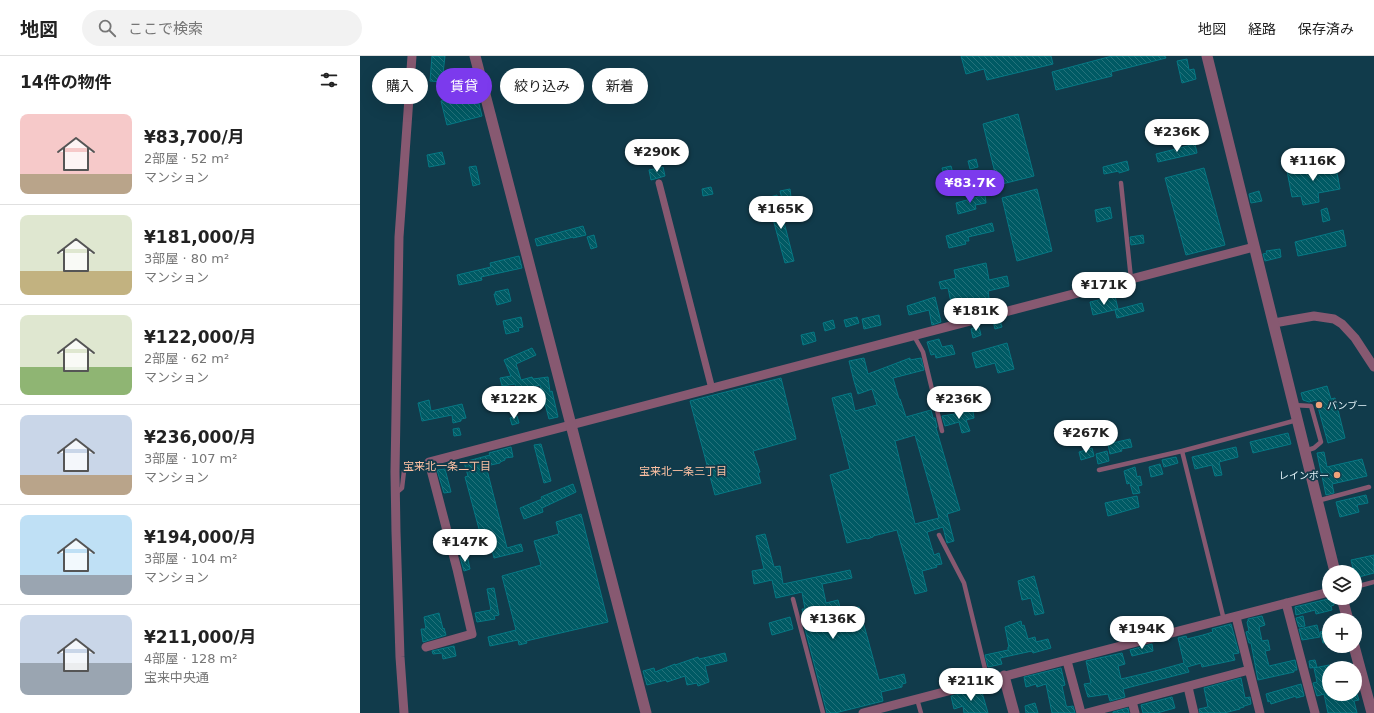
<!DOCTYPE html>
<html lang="ja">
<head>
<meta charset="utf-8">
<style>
  :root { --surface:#fff; --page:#f2f2f2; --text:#222; --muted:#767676; --line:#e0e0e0; --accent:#7c3aed }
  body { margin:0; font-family:"DejaVu Sans","Noto Sans JP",sans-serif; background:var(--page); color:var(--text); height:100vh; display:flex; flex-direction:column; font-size:15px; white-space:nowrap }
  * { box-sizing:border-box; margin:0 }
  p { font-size:13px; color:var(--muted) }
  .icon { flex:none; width:22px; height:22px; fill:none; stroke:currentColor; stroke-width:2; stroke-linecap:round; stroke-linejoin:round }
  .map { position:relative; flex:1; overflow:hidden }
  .sheet { display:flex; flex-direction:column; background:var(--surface); width:360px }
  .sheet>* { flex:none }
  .top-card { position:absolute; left:12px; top:12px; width:380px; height:36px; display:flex; gap:8px }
  .tools { position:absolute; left:962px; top:509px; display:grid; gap:8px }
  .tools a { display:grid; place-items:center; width:40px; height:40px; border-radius:50%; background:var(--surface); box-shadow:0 4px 16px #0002; font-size:20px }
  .price { position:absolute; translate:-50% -34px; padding:0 9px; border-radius:14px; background:#fff; color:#222; font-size:13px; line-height:26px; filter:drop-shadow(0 1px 2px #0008) }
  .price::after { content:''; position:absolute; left:50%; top:24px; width:12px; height:9px; margin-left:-6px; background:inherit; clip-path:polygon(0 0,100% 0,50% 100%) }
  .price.current { background:var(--accent); color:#fff }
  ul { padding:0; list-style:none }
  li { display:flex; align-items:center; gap:12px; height:100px; padding:0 20px }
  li+li { border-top:1px solid var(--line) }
  li span { display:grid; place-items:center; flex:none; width:112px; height:80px; border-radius:8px; color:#555 }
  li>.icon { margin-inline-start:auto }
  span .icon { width:48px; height:48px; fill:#fffc; stroke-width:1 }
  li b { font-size:17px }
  h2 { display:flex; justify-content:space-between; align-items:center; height:48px; padding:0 20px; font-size:17px }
  .chip { padding:0 14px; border-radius:18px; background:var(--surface); box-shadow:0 4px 16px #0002; font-size:14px; line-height:36px }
  .chip.current { background:var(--accent); color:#fff }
  header { display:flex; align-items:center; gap:24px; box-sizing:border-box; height:56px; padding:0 20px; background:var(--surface); border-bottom:1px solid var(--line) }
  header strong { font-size:19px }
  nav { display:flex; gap:22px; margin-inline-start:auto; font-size:14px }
  .search { width:280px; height:36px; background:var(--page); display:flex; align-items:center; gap:10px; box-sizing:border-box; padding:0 14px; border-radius:22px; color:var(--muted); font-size:15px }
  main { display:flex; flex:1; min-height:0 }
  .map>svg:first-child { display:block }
  .building { fill:url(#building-back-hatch); stroke:#067884; fill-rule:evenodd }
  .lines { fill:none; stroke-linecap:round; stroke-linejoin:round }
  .service { stroke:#875971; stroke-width:4.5 }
  .pedestrian { stroke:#875971; stroke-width:7 }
  .minor { stroke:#875971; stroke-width:9 }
  .tertiary { stroke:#875971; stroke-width:11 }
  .poi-dot { fill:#f0a27a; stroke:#113b4b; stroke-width:1.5 }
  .labels { text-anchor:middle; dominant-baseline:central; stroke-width:3.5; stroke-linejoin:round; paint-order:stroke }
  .poi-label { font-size:10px; fill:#e5f4fa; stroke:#113b4b; text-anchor:start }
  .neighbourhood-label { font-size:11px; fill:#fdc1a3; stroke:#113b4b }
</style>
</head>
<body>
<header>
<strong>地図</strong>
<div class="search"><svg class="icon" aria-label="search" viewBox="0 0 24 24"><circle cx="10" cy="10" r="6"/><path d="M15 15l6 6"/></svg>ここで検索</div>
<nav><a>地図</a><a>経路</a><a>保存済み</a></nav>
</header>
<main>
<section class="sheet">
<h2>14件の物件<svg class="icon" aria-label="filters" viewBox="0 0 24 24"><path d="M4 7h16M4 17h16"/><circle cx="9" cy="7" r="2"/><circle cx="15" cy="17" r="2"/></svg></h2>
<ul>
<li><span style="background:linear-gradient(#f6c9c9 75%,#b9a48a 0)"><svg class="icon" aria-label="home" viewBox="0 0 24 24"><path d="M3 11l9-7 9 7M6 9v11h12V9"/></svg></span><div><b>¥83,700/月</b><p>2部屋 · 52 m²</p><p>マンション</p></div></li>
<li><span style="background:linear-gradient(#dfe7d0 70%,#c2b280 0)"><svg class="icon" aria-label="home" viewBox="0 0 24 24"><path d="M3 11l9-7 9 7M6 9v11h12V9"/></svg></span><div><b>¥181,000/月</b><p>3部屋 · 80 m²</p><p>マンション</p></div></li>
<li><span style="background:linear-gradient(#dfe7d0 65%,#8fb573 0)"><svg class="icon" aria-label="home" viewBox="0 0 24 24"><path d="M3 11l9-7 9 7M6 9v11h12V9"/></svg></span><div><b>¥122,000/月</b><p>2部屋 · 62 m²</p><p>マンション</p></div></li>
<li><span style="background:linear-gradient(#c9d6e8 75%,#b9a48a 0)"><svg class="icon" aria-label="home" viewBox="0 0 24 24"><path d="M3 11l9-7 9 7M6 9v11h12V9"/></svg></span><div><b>¥236,000/月</b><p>3部屋 · 107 m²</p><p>マンション</p></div></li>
<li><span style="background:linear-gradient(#bfe0f5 75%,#9aa5b1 0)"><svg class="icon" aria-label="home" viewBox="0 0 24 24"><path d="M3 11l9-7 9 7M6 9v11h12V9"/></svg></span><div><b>¥194,000/月</b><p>3部屋 · 104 m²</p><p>マンション</p></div></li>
<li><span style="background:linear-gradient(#c9d6e8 60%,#9aa5b1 0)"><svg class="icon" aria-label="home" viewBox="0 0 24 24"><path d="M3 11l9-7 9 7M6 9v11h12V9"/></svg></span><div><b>¥211,000/月</b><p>4部屋 · 128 m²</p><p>宝来中央通</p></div></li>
</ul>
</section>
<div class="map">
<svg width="1014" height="657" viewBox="0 0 1014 657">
  <defs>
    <pattern id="building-back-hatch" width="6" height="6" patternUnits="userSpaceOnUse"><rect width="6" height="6" fill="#005a64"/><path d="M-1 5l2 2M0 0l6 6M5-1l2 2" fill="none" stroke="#25727b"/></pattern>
  </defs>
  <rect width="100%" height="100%" fill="#113b4b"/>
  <path class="building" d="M72,0H85L82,26L70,25Z
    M601,0H691L693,8L627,24L624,13L606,18Z
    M752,0H805L806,2L751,16L752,20L696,34L692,16Z
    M827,3L829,14L834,13L836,23L822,27L817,5Z
    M116,36L122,60L87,69L81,45Z
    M658,58L674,120L638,129L623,68Z
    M835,88L837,97L798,106L796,98Z
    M82,96L85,108L69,111L67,99Z
    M616,103L618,111L610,113L608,105Z
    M767,105L769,114L759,117V115L744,118L743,111Z
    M975,106L980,133L958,137L959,146L943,149L941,140L932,141L927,115Z
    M116,110L120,128L113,130L109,111Z
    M591,110L593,117L584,119L582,112Z
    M303,111L305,120L291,124L289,114Z
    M844,112L865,189L826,199L805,122Z
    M351,131L353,138L343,140L342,133Z
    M430,133L431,141L422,143L420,135Z
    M677,133L692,195L657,205L642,142Z
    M899,135L902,145L891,147L889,138Z
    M417,139L434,205L425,207L410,152L412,151L410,141Z
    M625,139L626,147L615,149L616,153L598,158L596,147Z
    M750,151L752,162L737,166L735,154Z
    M967,152L970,164L963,166L961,154Z
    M632,167L634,175L608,181L609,185H605L606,188L589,192L586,180Z
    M223,170L226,179L213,182V181L177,190L175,183Z
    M983,174L986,190L938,200L935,186Z
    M234,179L237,191L231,193L227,181Z
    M783,179L784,187L771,189L770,181Z
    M920,193L921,201L905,205L903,198L907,197L906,195Z
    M159,200L162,212L121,221L122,224L99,229L97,219L131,211L130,207Z
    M626,207L629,224L647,220L649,230L628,235L629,242L592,251L588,232L581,233L579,226L596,222L594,214Z
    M148,233L151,245L137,249L134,238H136L135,236Z
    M755,240L758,253L733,259L730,246Z
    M575,241L581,266L572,269L569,254L549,259L547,250Z
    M782,247L784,255L757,262L755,254Z
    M519,259L521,269L504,273L502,263Z
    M161,261L163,271L158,272L159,275L146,278L143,265Z
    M497,261L499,267L486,271L484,264Z
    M473,264L475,272L465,275L463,267Z
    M640,264L642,271L635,273L633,265Z
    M619,271L621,279L613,282L611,273Z
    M454,276L456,285L443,289L441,279Z
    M579,283L582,291L592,289L595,298L576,302L575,298L571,299L567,286Z
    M647,287L654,313L638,317L635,307L616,312L612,297Z
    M172,292L176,299L156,308L161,324L172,321L173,323L188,321L190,336L192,335L198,361L189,363L180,329L157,335L155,328L142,330L140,322L151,320L144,304Z
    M504,302L508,318L550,302V304L561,302L564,314L533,322L539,343H540L546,361L571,354L573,362H575L577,371L576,372L600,454L587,458L594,485L587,487L583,471L567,476L574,499L579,497L582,508L576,509L577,511L562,515L567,535L555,538L537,474L513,480V481L507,483L506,482L487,487L470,419L490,413L472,342L491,337L495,355L517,349L512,333L498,338L494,325L489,305ZM555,379L579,462L555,468L535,385Z
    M421,322L436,383L393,395L400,416L398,417L401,427L355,439L330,345Z
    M967,330L971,343L975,342L985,382L968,387L956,344L949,346L943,344L941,337Z
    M69,344L71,355L102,348L106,362L101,363V365L93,367L92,359L62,365L58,347Z
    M613,355L614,362L606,364L610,375L602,377L599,366L585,370L582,360Z
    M157,360L159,367L152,369L150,362Z
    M99,372L101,379L94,380L93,373Z
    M928,377L931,388L893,397L890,386Z
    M770,383L772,391L761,393L762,395L750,398L748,388Z
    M181,388L191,425L184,427L174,389Z
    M151,391L153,401L145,402V404L140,406V407L126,410L147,492L161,488L163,495L134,502L132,494H134L131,481L122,484L105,421L108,420L104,406L130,399L129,397Z
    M876,391L878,401L859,406L862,419L855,420L852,409L835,413L832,401Z
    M732,392L734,400L721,404L719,396Z
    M747,395L749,405L738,408L736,398Z
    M964,396L967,411L1002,403L1007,420L972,428L974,437L966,439L957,397Z
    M816,401L818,407L804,411L802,404Z
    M800,408L803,418L791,421L789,411Z
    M775,411L777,421L780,420L782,429L778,430L780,437L773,438L770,427L767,428L764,415Z
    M85,413L91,436L84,437L77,414Z
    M213,428L216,436L182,452L183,456L164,463L160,452L182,443L181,441Z
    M1006,439L1008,447L997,449L999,456L980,461L976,446Z
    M777,440L779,451L748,460L745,447Z
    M221,458L248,566L166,585L167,587L159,589L158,584L130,590L128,581L156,574L142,520L181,509L174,485L199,478L196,466Z
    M405,478L414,511L420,510L423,528L490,514L492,522L462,528L466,547L478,544L481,555L499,551L519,624L544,618L546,627L542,628V631L521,636L523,645L475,657H467L443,565H445L442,553H445L442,536L416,542L412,524L394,528L392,515L404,513L396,480Z
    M107,499L110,513L104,515L100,501Z
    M1014,499V517L995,522V516H994L991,504Z
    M674,520L684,557L675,559L671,542L662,544L658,525Z
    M134,532L139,559L134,560L135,563L117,566L115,557L131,554L127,533Z
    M972,542L974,549L971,550L972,554L956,558L955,554L936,559L935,551Z
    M79,557L83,573L84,572L86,579L63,586L61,573H66L64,561Z
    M902,560L905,569L899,571L902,585L908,584L910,594L905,595L909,610L935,604L937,614H934V616L898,624L891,587H889L886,576L889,575L887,566L888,565V563Z
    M943,560L945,570L939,571L936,562Z
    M430,561L433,573L412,579L409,567Z
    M661,565L662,570L664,569L668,583L675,581L676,586L688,583L691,592L673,597L672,595L640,602L642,608L628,611L625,599L648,594V591H649L645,571Z
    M871,568L879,597L873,598L875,604L842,611L841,607L827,611L829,616L763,633L765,641L750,645L748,638L728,641L724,628L731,627L726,605L762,597L765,608L758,610L761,623L795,615L824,607L818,582L826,580L827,583L843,579L853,576L852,573Z
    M957,569L960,581L942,584L939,573Z
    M969,574V586L963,587L960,576Z
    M792,588L793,595L772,600L770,594Z
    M94,590L96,600L83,603L82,597L73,598L72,595Z
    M365,597L367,605L345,610L349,626L338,630L337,627L327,629L325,620L307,626L306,624L287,629L283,615L294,612L295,616L315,608V609L338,601L339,603Z
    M955,604L957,611L950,612L949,605Z
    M969,609V637L966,638H997L999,644L994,645L997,657H968L964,638L957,640L953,627L957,626L954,612Z
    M701,612L705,629L702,630L706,649L707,651L713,650L715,657H692L686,628L677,631L676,628L666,631L664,621Z
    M881,622L885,642L890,641L891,648L884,650V651L880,652V653L864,657H840L839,653L848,651L844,632Z
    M941,628L944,640L936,642V640L911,648L910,645L908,646L906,638Z
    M621,633L628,657H604L603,650L594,653L591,640Z
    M812,641L815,652L797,657H783L781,649Z
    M675,647L678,657H666L665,650Z
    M768,652L769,657H753V656Z"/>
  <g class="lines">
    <path class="service" d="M761,127L771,223
      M554,280L563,296L582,375
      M933,349L951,350L961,386L954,392L945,395
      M739,414L822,395
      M36,437L42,432L44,415L48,411L69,406
      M957,445L1009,431
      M579,479L604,527L628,625
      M995,531L1014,526
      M433,543L463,657
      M864,564L822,395L937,364
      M557,643L561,657"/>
    <path class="pedestrian" d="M299,127L352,333"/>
    <path class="minor" d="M914,267L954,260L974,263L982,268L995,282L1014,311
      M926,547L955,657
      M876,561L900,657
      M66,591L112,578L97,513L69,406L894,191
      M707,605L721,657
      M828,631L834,657
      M772,645L775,657
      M44,657L40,601L36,476L35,416L39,181L52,0
      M503,657L969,536
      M727,657L889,614"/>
    <path class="tertiary" d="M115,0L286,657
      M847,0L975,516
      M982,542L988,564
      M994,590L1012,657
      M644,620L654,657"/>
  </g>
  <g class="poi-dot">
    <circle cx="959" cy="349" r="4"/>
    <circle cx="977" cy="419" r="4"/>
  </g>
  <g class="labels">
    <g class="poi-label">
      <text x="967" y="349">バンブー</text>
      <text x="969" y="419" text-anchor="end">レインボー</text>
    </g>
    <g class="neighbourhood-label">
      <text x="87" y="410">宝来北一条二丁目</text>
      <text x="323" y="415">宝来北一条三丁目</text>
    </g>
  </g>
</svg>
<div class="tools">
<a><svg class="icon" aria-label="layers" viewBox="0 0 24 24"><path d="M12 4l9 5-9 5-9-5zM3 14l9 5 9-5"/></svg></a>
<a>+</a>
<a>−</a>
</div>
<b class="price" style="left:817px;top:97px">¥236K</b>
<b class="price" style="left:297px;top:117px">¥290K</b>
<b class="price" style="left:953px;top:126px">¥116K</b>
<b class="price current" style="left:610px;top:148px">¥83.7K</b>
<b class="price" style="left:421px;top:174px">¥165K</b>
<b class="price" style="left:744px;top:250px">¥171K</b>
<b class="price" style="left:616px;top:276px">¥181K</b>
<b class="price" style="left:154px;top:364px">¥122K</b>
<b class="price" style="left:599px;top:364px">¥236K</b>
<b class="price" style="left:726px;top:398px">¥267K</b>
<b class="price" style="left:105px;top:507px">¥147K</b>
<b class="price" style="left:473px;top:584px">¥136K</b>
<b class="price" style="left:782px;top:594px">¥194K</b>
<b class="price" style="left:611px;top:646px">¥211K</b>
<div class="top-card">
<a class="chip">購入</a>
<a class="chip current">賃貸</a>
<a class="chip">絞り込み</a>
<a class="chip">新着</a>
</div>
</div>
</main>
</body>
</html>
